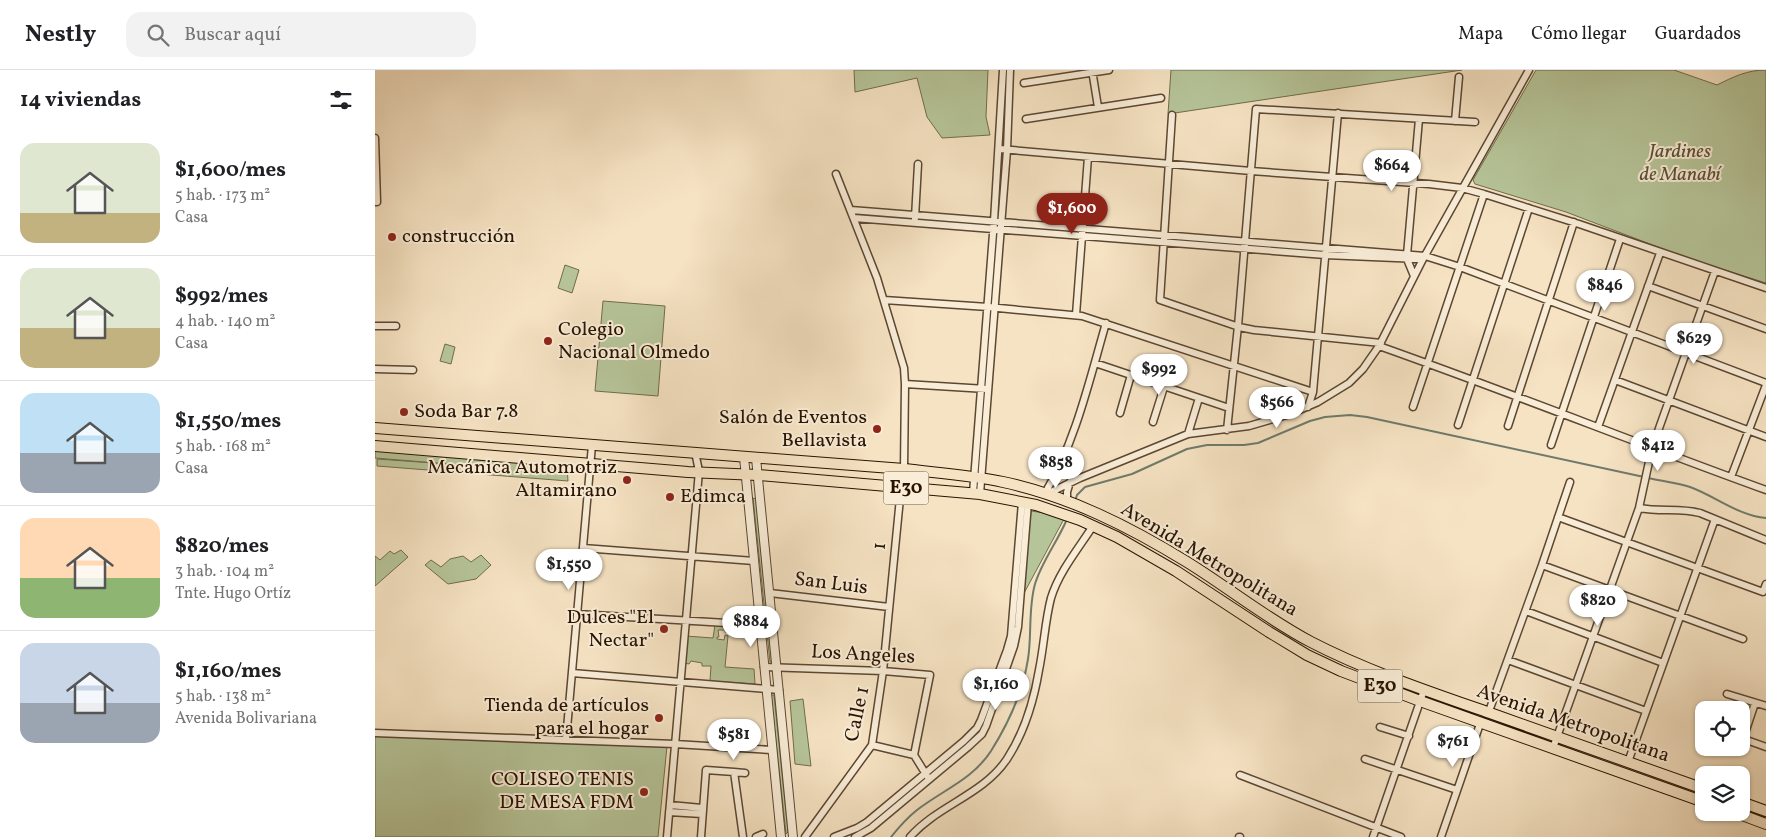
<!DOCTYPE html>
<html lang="es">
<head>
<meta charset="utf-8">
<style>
  :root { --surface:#fff; --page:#f2f2f2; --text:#202124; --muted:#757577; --line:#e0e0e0; --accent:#8f2418 }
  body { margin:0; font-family:Vollkorn,serif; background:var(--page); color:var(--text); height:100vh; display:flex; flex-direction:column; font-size:19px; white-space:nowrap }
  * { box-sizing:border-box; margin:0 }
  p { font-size:16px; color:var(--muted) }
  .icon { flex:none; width:28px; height:28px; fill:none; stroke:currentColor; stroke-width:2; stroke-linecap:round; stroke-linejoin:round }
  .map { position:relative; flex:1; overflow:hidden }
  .sheet { display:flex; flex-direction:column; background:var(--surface); width:375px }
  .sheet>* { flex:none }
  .controls { position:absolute; left:1320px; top:631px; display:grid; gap:10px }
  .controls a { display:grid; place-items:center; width:55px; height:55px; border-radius:10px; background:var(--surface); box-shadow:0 1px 4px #0004; font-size:25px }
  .price { position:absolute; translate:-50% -42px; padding:0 11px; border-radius:18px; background:#fff; color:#222; font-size:16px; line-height:32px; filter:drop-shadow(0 1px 2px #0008) }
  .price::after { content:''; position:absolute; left:50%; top:30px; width:15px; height:11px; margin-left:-8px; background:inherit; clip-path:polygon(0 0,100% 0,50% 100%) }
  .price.selected { background:var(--accent); color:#fff }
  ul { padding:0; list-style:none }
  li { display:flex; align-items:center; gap:15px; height:125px; padding:0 20px }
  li+li { border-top:1px solid var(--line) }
  li span { display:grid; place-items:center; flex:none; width:140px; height:100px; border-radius:15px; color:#555 }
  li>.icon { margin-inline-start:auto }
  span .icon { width:60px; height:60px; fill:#fffc; stroke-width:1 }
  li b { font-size:21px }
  h2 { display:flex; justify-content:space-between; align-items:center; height:60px; padding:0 20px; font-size:21px }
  header { display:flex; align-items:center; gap:30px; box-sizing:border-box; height:70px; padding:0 25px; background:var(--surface); border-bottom:1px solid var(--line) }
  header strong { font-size:24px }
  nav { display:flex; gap:28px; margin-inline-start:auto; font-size:18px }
  .search { width:350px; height:45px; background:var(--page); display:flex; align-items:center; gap:12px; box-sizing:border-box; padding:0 18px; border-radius:15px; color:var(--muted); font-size:19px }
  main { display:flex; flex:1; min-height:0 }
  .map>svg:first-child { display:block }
  .green { fill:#b6c599; stroke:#706c4c }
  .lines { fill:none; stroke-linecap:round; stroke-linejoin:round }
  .stream { stroke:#6f7a6c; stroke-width:2 }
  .minor-casing { stroke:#5c4731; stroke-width:9 }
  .tertiary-casing { stroke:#5c4731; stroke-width:10 }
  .trunk-casing { stroke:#291300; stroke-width:12 }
  .minor { stroke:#f9edd8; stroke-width:6 }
  .tertiary { stroke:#f9edd8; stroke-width:8 }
  .trunk { stroke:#f6e3c3; stroke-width:10 }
  .poi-dot { fill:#8f2418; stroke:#f9edd8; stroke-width:2 }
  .labels { text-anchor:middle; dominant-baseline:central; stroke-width:4; stroke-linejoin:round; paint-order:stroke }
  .shield { fill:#f9edd8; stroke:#675441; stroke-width:1 }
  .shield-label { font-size:19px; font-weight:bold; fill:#291300 }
  .park-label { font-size:20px; font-style:italic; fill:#5a5136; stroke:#f9edd8 }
  .poi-label { font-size:20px; fill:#291300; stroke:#f9edd8; text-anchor:end }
  .street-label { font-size:20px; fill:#291300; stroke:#f9edd8 }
</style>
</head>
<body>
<header>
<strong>Nestly</strong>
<div class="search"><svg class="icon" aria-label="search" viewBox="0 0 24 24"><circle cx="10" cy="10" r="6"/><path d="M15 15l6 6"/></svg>Buscar aquí</div>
<nav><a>Mapa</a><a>Cómo llegar</a><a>Guardados</a></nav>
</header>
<main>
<section class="sheet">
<h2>14 viviendas<svg class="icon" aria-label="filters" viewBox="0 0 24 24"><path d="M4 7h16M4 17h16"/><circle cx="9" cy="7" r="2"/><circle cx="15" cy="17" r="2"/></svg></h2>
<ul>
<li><span style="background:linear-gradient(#dfe7d0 70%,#c2b280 0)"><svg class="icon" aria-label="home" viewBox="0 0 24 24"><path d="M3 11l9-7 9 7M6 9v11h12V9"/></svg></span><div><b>$1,600/mes</b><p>5 hab. · 173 m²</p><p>Casa</p></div></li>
<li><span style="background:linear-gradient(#dfe7d0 60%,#c2b280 0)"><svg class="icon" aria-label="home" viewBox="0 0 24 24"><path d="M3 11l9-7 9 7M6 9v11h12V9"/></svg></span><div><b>$992/mes</b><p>4 hab. · 140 m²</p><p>Casa</p></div></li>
<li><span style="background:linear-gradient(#bfe0f5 60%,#9aa5b1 0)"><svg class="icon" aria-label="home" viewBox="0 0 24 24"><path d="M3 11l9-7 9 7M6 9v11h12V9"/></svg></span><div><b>$1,550/mes</b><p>5 hab. · 168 m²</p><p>Casa</p></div></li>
<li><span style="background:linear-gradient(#ffd9b3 60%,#8fb573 0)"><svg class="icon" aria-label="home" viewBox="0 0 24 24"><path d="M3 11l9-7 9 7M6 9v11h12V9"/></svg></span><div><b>$820/mes</b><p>3 hab. · 104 m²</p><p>Tnte. Hugo Ortíz</p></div></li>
<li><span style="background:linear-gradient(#c9d6e8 60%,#9aa5b1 0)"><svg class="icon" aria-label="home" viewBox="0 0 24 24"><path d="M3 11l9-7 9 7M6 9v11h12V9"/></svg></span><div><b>$1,160/mes</b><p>5 hab. · 138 m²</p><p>Avenida Bolivariana</p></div></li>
</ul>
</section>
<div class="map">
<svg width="1391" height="767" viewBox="0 0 1391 767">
  <rect width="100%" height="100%" fill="#f6e3c3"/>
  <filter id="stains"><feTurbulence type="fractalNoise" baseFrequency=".004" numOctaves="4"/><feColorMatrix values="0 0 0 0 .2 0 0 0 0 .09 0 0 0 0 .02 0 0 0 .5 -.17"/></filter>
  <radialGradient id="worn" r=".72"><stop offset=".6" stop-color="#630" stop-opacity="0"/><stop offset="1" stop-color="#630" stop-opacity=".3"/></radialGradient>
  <path class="green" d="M479,0H613L611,47L615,65L567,68L552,47L542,8L480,22Z
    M796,0H1087L793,44Z
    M1161,0H1299L1342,15C1358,7 1372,0 1391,0V213L1309,187L1191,142L1100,114L1098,110Z
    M190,195L204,200L197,223L183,218Z
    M228,231L290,236L283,326L220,321Z
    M70,274L80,277L76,294L65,291Z
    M0,381L192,396L193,411L2,396V389L86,395L0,388Z
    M378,428L381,429L397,591L395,592Z
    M656,441L676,444L689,449L648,525Z
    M26,480L33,487L0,516V486L5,490L15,481L19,484Z
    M106,485L116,495L101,509L73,514L50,495L56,490L66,497L75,489L88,486L96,492Z
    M340,555H354L352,562H350V560H343L344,567H342V569L349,570L350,565L353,566L350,597L379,599L380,614L335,611L336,596H327V593L316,591L314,594L309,593L311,566L338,568Z
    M396,625H399L413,762L411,764Z
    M428,629L436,696L420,694L415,631Z
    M0,665L292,676L283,767H0Z"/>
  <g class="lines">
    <path class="stream" d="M1273,408C1287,411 1302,413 1315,417C1340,426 1364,446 1391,448
      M700,431L702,425L710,417L757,404L812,379L832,375H869L883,373L935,351L950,347L975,345L992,347L1269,407
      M516,767C524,757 532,748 542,740C568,720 598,709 616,681C633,654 648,621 653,589C657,564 653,539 660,514C667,491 683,471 692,449"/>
    <defs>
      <path id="minor" d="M717,0L723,37
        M649,13L734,0
        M797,45L785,230L864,257L879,260L1006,273
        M651,49L786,28
        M1080,51L1084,7
        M0,68L2,132H0
        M625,79L876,101L1054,114L1087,118L1109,124L1204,154L1391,218
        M461,104L502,208L529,298L530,314L529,399
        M476,140L1050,186L1085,197L1391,313
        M479,148L950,185L1044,189
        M540,148L543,94
        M1039,206L1032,189V185L1044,49
        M1273,216L1391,259
        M509,230L613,237L707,246L938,322
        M701,245L713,87
        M0,256H21
        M1004,276C1134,322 1261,373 1391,420
        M720,293L854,338
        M0,299L38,300
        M1240,310L1391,367
        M530,314L611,319
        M933,337L938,322L963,43
        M1038,337L1109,124
        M745,343L756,305
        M778,352L789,317
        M1083,355L1154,138
        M1133,356L1199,152
        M1223,357L1285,183
        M852,360L863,256L881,39L1100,52
        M813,364L824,328
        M1176,375L1245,169
        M1356,407L1391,315
        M598,423L619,151L628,0
        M670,423C700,374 715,308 731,253
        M605,424L632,80L635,0
        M672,424L705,408L813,364L874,356L915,344L943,332L974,313L988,299L1004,276L1048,189L1154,0
        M692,431V422L695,412
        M1264,438C1285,442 1305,438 1325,443L1391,470
        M1183,447L1388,522L1391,514
        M208,478L379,491
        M1167,495L1368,569
        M395,523L514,537
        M1151,541L1288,593
        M202,544L385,555
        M1133,590L1271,641
        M389,597L508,601L555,605L539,685L552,706
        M197,603L404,620
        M1352,624L1391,636
        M1113,644L1167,495L1195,412
        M1005,657L1034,666
        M0,663L300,674L397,680
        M1366,668L1391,677
        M1368,669L1380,633
        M191,670L217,375
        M497,675L539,685
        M1178,678L1264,438L1277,378L1340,201
        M990,689L1082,720
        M1253,692L1340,449
        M359,702L370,703
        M865,705L1026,767
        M295,735L327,738
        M294,742L327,744
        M292,767L324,401L320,382
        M326,767L331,700L359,702L368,767
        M381,767L388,764
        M430,767L497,675L508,601L526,418
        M459,767L482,758L492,752L589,671L602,658L606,650L632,580L636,566L647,432
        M480,767L496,758L593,677L607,664L611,656L639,576L643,557L653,433
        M535,767C563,735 608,725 632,689C649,663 659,630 664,600C669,576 670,551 676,528C684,502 703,479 718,456
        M864,767H865
        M998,767L1049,620
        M1066,767L1106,651"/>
      <path id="tertiary" d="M369,387L406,767
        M381,388L418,767"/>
      <path id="trunk" d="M0,358L529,399C562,403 596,405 628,412C694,426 755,457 812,492C854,518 892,549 936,572C992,601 1055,622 1115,643C1186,668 1257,693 1329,719
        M0,376L313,402L383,405L605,424L661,435L705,450L742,467L801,501L894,562L932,585L966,601L1045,631L1329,732
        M1366,732L1391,741
        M1359,742L1391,754"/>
    </defs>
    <use href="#minor" class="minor-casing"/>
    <use href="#tertiary" class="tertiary-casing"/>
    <use href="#trunk" class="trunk-casing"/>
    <use href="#minor" class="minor"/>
    <use href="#tertiary" class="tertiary"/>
    <use href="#trunk" class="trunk"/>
  </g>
  <g class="poi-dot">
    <circle cx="17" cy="167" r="5"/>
    <circle cx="173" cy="271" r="5"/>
    <circle cx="29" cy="342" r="5"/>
    <circle cx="502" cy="359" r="5"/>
    <circle cx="252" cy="410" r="5"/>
    <circle cx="295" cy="427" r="5"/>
    <circle cx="289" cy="559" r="5"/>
    <circle cx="284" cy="648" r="5"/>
    <circle cx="269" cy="722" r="5"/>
  </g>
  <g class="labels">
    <g class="shield">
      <rect x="508.5" y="401.5" width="45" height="33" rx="4"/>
      <rect x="982.5" y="599.5" width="45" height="33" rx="4"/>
    </g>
    <g class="shield-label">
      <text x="531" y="418">E30</text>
      <text x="1005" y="616">E30</text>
    </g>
    <g class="park-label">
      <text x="1305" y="82">Jardines<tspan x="1305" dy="23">de Manabí</tspan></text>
    </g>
    <g class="poi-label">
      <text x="27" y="167" text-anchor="start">construcción</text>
      <text x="183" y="260" text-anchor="start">Colegio<tspan x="183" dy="23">Nacional Olmedo</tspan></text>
      <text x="39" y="342" text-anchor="start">Soda Bar 7.8</text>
      <text x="492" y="348">Salón de Eventos<tspan x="492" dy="23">Bellavista</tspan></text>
      <text x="242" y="398">Mecánica Automotriz<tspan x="242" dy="23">Altamirano</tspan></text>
      <text x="305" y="427" text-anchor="start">Edimca</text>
      <text x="279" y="548">Dulces "El<tspan x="279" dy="23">Nectar"</tspan></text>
      <text x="274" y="636">Tienda de artículos<tspan x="274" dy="23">para el hogar</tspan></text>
      <text x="259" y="710">COLISEO TENIS<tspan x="259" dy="23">DE MESA FDM</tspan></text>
    </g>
    <g class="street-label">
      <text transform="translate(505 476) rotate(-84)">1</text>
      <text transform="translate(834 490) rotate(31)">Avenida Metropolitana</text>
      <text transform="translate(456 514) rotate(7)">San Luis</text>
      <text transform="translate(488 585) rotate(3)">Los Angeles</text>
      <text transform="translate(483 644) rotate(-78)">Calle 1</text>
      <text transform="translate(1198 654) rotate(19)">Avenida Metropolitana</text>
    </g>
  </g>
  <rect width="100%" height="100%" filter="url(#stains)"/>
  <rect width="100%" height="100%" fill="url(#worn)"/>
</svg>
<div class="controls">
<a><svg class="icon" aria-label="locate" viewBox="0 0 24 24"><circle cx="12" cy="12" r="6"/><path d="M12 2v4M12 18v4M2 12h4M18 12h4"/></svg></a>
<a><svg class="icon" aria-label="layers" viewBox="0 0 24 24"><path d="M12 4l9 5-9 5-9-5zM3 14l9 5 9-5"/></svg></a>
</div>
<b class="price" style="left:1017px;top:122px">$664</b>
<b class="price selected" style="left:697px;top:165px">$1,600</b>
<b class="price" style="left:1230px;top:242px">$846</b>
<b class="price" style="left:1319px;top:295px">$629</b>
<b class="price" style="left:784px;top:326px">$992</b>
<b class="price" style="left:902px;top:359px">$566</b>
<b class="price" style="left:1283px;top:402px">$412</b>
<b class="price" style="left:681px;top:419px">$858</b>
<b class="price" style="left:194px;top:521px">$1,550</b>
<b class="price" style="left:1223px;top:557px">$820</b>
<b class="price" style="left:376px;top:578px">$884</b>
<b class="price" style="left:621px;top:641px">$1,160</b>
<b class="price" style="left:359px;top:691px">$581</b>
<b class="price" style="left:1078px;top:698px">$761</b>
</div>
</main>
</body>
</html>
